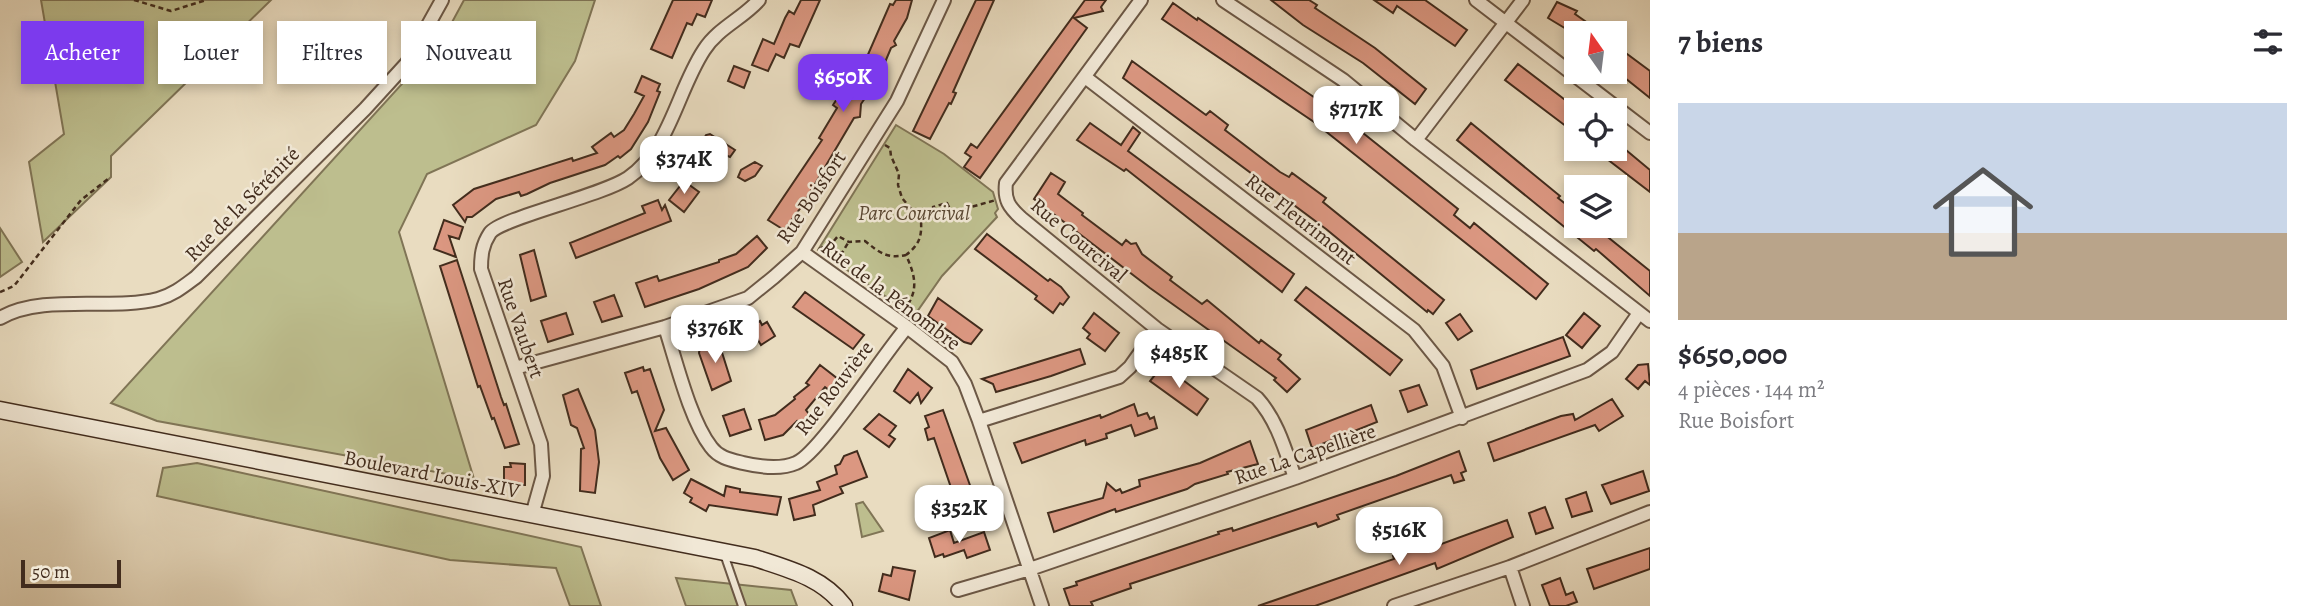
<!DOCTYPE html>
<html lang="fr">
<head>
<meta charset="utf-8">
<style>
  :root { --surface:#fff; --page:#f7f7f7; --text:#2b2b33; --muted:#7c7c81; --accent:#7c3aed }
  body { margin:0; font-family:Alegreya,serif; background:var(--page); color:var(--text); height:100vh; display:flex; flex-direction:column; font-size:26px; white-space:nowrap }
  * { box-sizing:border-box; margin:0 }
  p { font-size:23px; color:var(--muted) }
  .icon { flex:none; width:38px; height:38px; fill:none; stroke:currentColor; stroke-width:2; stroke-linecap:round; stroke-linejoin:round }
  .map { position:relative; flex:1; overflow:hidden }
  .drawer { display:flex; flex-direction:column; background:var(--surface); width:665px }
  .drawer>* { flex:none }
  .hud { position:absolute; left:21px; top:21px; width:665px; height:63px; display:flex; gap:14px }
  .needle { width:46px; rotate:346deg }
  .tools { position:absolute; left:1564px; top:21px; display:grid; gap:14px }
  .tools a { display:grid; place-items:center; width:63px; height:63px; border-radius:0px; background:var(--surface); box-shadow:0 4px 10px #0003; font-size:35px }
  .scale { position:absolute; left:21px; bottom:18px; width:100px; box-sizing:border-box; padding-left:7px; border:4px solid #422c1d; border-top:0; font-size:19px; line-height:24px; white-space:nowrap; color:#422c1d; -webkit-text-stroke:5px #f1e8d6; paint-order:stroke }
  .price { position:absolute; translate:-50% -60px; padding:0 16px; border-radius:14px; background:#fff; color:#222; font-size:23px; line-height:46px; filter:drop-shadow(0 2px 4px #0008) }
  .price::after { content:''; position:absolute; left:50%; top:42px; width:21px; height:16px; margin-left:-10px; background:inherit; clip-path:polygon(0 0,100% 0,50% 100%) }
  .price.active { background:var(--accent); color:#fff }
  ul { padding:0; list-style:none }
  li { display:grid; align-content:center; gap:14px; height:371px; padding:0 28px }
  li span { display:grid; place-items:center; height:217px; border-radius:0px; color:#555 }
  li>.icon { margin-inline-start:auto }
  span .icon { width:126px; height:126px; fill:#fffc; stroke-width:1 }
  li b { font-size:30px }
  h2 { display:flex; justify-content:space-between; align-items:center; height:84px; padding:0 28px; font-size:30px }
  .pill { padding:0 24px; border-radius:0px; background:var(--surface); box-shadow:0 4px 10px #0003; font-size:24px; line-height:63px }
  .pill.active { background:var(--accent); color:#fff }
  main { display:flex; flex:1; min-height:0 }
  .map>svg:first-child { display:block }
  .green { fill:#bdbe8e; stroke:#807556; stroke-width:2 }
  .building { fill:#db9781; stroke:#422c1d; stroke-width:2 }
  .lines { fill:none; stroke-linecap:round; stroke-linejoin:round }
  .lane-casing { stroke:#6c5846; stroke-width:10 }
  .street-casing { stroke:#6c5846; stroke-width:16 }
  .secondary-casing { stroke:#422c1d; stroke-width:19 }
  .path { stroke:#422c1d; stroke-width:2.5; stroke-dasharray:5 3.5; stroke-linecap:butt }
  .lane { stroke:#f1e8d6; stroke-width:6 }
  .street { stroke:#f1e8d6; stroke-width:12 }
  .secondary { stroke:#f1e8d6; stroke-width:16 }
  .labels { text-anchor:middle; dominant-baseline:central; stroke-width:5; stroke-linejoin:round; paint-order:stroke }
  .street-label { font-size:21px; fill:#422c1d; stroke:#f1e8d6 }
  .park-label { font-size:21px; font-style:italic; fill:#5b4934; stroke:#f1e8d6 }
</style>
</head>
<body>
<main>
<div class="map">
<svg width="1650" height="606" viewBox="0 0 1650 606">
  <rect width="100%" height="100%" fill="#e9dcc0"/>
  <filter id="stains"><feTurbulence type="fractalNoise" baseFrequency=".00286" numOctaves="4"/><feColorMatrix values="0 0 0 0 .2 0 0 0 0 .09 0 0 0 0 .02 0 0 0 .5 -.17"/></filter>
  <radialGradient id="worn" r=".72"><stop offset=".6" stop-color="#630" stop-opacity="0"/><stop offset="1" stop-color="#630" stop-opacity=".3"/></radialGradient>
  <path class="green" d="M41,0H271L111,156V177L43,242L29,162L64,134Z
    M464,0H595L575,61L536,125L427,174L399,232L474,479L157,421L111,403L443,39Z
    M896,125L944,154L993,192L998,209L995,213L997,217L942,276L914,316L818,250Z
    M0,228L22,262L0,277Z
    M197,463L581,547L601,606H570L556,568L450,560L157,496L163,468Z
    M863,502L883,531L862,537L856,504Z
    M676,578L791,590L797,606H686Z"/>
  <path class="building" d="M673,0H712L705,17L697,14L692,25L687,23L672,58L651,49Z
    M801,0H820L799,47L790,44L784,58L776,54L768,71L752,65L763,39L774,44L785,18L789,11L794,14Z
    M896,0H912L907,18L894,41L896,45L891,48L878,79L861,104L860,117L854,118L802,206L784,230L768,220L822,140L819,138L837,108L833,105L846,85L853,89L890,4L893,5Z
    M976,0H994L953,92L956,93L951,104L949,103L930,139L913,131Z
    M1085,0H1106L1101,7L1103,11L1074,18L1087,28L980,178L964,167L971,157L965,153L971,144L977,148Z
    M1271,0H1309L1317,5L1315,8L1375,48L1426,89L1415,104L1363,63L1303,25Z
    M1374,0H1425L1467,30L1455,46L1397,6L1393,13Z
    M1557,2L1577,11L1575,14L1602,33H1573L1548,18Z
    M1173,3L1197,20L1198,18L1343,117L1458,209L1454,215L1470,228L1474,223L1548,284L1536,299L1314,122L1162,19Z
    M1615,45L1650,71V98L1615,70Z
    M1132,61L1206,115L1210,111L1228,125L1225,130L1280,172L1289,177L1292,173L1326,198L1323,202L1444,300L1433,314L1428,310L1427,312L1326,229L1123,78Z
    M1518,64L1577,109V123L1571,130L1505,80Z
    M734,66L750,72L744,88L728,81Z
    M642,76L660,84L657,91L660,92L648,122L631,149L620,158L618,156L605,165L550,183L527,194L521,196L519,192L496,199L472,217H467L465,222L453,205L474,189L572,158L573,161L597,153L592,147L611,133L614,137L624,130L634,114L644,96L635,92Z
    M1090,123L1121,145L1133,127L1140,133L1128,151L1294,274L1282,292L1126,169L1124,171L1077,140Z
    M1471,123L1560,196L1558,198L1577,213V226H1594L1650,271V296L1596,249L1594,251L1457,140Z
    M710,134L735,150L730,157L723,154L711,172L692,159L706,135Z
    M1620,145L1650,170V192L1594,149H1617Z
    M755,162L762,166L755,176L745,181L738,177L741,170Z
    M1051,173L1065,182L1058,194L1083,213L1082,215L1122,245L1126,240L1131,244L1136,243L1142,254L1172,277L1170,280L1202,304L1207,300L1259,343L1261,340L1281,355L1278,359L1300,379L1287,392L1274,380L1276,378L1150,288L1034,199Z
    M684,181L699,192L684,212L669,200Z
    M658,200L662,210L665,205L671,221L576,258L570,243L645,213L642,206Z
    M444,220L463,227L459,239L449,236L456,257L434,249Z
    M987,234L1048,281L1050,279L1061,287L1069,297L1063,305L1060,303L1053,313L1035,299L1037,296L975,249Z
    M757,236L767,248L748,267L699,289L645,307L636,283L657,276L659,281L719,262V260L736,254Z
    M534,250L546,296L531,301L520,255Z
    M457,260L501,397L504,405L506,404L519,444L505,448L494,418L492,419L480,386L478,387L440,266Z
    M1306,287L1402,360L1390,375L1295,300Z
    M805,292L864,335L853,349L793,307Z
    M614,295L622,316L602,322L594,302Z
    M938,298L982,330L971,344L964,342L928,316Z
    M566,313L573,334L548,342L541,321Z
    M1094,313L1119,333L1105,351L1087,338L1090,334L1083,328Z
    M1584,313L1600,326L1582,348L1566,335Z
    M1460,314L1472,331L1458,340L1446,323Z
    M760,321L762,325L767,322L775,336L761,345L750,327Z
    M1563,337L1570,356L1477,389L1471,370Z
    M713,342L714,345L719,343L731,381L712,390L699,353L700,347Z
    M1080,349L1085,364L1051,376L996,392L993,384L982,379Z
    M1648,364L1650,385L1645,381L1638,389L1626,379L1638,365Z
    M820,365L838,379L829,390L825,387L806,410L811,417L800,425L797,421L783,435L765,440L759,420L775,415L795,399L794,397L809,385L806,383Z
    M1163,365L1208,399L1197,415L1150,381Z
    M643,367L644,371L650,369L664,410L655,431L666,428L689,470L673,480L660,458L637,391L632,393L625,373Z
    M908,369L932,388L921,403L918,393L910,403L894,391Z
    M1419,385L1427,405L1408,412L1400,391Z
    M578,389L595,430L599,462L595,493L580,491L581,449L584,448L577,428L571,425L563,395Z
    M1612,399L1623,416L1599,431L1595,425L1494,461L1488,443L1561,416L1573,414L1575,420Z
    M1134,404L1138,416L1147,413L1150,419L1154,417L1157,428L1135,436L1131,425L1106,434L1107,438L1086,445L1085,440L1022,463L1014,443L1100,415L1101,418Z
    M1371,405L1377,422L1312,448L1306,430Z
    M744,409L751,429L730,436L723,416Z
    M943,410L976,502L958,508L934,438L928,440L925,429L929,427L925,416Z
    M879,414L896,426L889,435L895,439L889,447L864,429Z
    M1250,441L1258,464L1227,472L1228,474L1195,484L1187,489L1116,512L1115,509L1054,532L1048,513L1103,498L1107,483L1116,491L1120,489L1122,493L1140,486L1139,480L1200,463Z
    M857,451L867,477L840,487L843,493L813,505L815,515L794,520L789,499L820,490L817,482L837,474L835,466L840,464L844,456Z
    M1459,451L1466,471L1461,473L1464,480L1454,483L1451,475L1337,515L1339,519L1318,527L1316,523L1130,584L1131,588L1091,602L1093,606H1070L1064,589L1077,585L1076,582L1219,534L1218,532L1232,528L1233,531L1396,476Z
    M510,463L525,464V485H504V467H511Z
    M1643,471L1649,491L1611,504L1602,485Z
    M691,479L724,496L726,486L740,489V492L781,497L777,515L709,505L706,511L690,502L692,498L684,493Z
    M1586,492L1592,511L1572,517L1566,499Z
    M1545,507L1553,528L1536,534L1529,513Z
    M1507,520L1513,537L1437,569L1435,563L1315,606H1258L1394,559L1393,556L1416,549L1424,547L1425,550Z
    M950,530L954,543L984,532L990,550L967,558L964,550L944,557L943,554L935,557L929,538Z
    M1650,548V569L1594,589L1587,569Z
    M893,567L915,571L909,600L879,591L883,574L891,576Z
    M1560,578L1566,595L1573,592L1577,602L1566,606H1550L1542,585Z"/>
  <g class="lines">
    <defs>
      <path id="lane" d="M724,554L742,606"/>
      <path id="street" d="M1141,0L1006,183C1004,200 1009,207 1021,218L1157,329L1257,398C1277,420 1285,449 1295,478
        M1223,0L1343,80L1416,140L1650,321
        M1476,0L1650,133
        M1085,77L1414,330L1443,366L1462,418
        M1416,140L1523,0
        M802,252L907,327L952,362L965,384L979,421L1042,606
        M0,318C43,293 112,311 158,299C173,295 184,286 196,277L365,109L407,63L442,0
        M665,327C676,361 690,420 711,447C719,458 731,460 743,463C760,467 780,470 796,463C819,454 885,352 907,327
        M515,368L665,327L748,298L774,277L802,252L897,101L944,0
        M979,421L1119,377L1130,367L1157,329
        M532,515L543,476L541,444L481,269C481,256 482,245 490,233C501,218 601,196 628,178C670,149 677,91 704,50C718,28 742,19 759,0
        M1510,567L1523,606
        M958,590L1030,569L1295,478L1587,370L1612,352L1639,313
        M1394,606L1510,567L1650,512"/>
      <path id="secondary" d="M0,410L755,558C788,569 822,577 844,606"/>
    </defs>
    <use href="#lane" class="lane-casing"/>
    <use href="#street" class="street-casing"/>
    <use href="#secondary" class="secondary-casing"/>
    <path class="path" d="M134,0L171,11L206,0
      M885,145L890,148L891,156L899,174L898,185L902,198L921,221
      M935,218L933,207L947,203L952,213
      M825,248L828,251L835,249L842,253L848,243
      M819,249L833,242L838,236L849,242L865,241C880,253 887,259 906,255
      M0,292L14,286L81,200L108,179
      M903,311C919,292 916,277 906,255C919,245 922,237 921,221L996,200"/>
    <use href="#lane" class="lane"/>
    <use href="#street" class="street"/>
    <use href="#secondary" class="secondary"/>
  </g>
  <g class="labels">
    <g class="street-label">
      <text transform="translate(811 197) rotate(-56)">Rue Boisfort</text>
      <text transform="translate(242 204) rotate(-45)">Rue de la Sérénité</text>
      <text transform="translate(1301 219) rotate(38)">Rue Fleurimont</text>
      <text transform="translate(1079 240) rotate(40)">Rue Courcival</text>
      <text transform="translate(891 295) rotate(37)">Rue de la Pénombre</text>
      <text transform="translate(521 328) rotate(71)">Rue Vaubert</text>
      <text transform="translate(834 388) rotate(-52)">Rue Rouvière</text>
      <text transform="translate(1305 454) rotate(-19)">Rue La Capellière</text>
      <text transform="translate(432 474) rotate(11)">Boulevard Louis-XIV</text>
    </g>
    <g class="park-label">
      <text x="914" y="213">Parc Courcival</text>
    </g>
  </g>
  <rect width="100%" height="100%" filter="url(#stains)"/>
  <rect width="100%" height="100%" fill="url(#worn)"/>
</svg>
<div class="tools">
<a><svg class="needle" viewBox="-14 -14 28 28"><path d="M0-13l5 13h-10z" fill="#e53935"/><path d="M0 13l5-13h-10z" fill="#7c7c81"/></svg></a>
<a><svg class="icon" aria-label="locate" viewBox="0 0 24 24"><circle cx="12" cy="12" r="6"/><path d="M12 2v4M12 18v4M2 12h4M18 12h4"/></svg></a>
<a><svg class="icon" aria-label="layers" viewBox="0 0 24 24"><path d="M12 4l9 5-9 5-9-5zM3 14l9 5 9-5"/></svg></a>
</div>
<div class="scale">50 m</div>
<b class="price active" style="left:843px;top:114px">$650K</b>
<b class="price" style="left:1356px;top:146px">$717K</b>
<b class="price" style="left:684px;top:196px">$374K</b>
<b class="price" style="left:715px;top:365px">$376K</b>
<b class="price" style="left:1179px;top:390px">$485K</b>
<b class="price" style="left:959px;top:545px">$352K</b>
<b class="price" style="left:1399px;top:567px">$516K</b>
<div class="hud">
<a class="pill active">Acheter</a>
<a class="pill">Louer</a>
<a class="pill">Filtres</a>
<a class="pill">Nouveau</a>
</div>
</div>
<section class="drawer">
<h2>7 biens<svg class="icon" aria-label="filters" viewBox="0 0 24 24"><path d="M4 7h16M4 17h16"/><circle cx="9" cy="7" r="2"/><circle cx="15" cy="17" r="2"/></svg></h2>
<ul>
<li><span style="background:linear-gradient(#c9d6e8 60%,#b9a48a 0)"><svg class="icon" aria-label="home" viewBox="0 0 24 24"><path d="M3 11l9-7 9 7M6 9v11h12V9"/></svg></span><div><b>$650,000</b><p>4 pièces · 144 m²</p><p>Rue Boisfort</p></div></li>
</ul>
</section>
</main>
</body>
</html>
